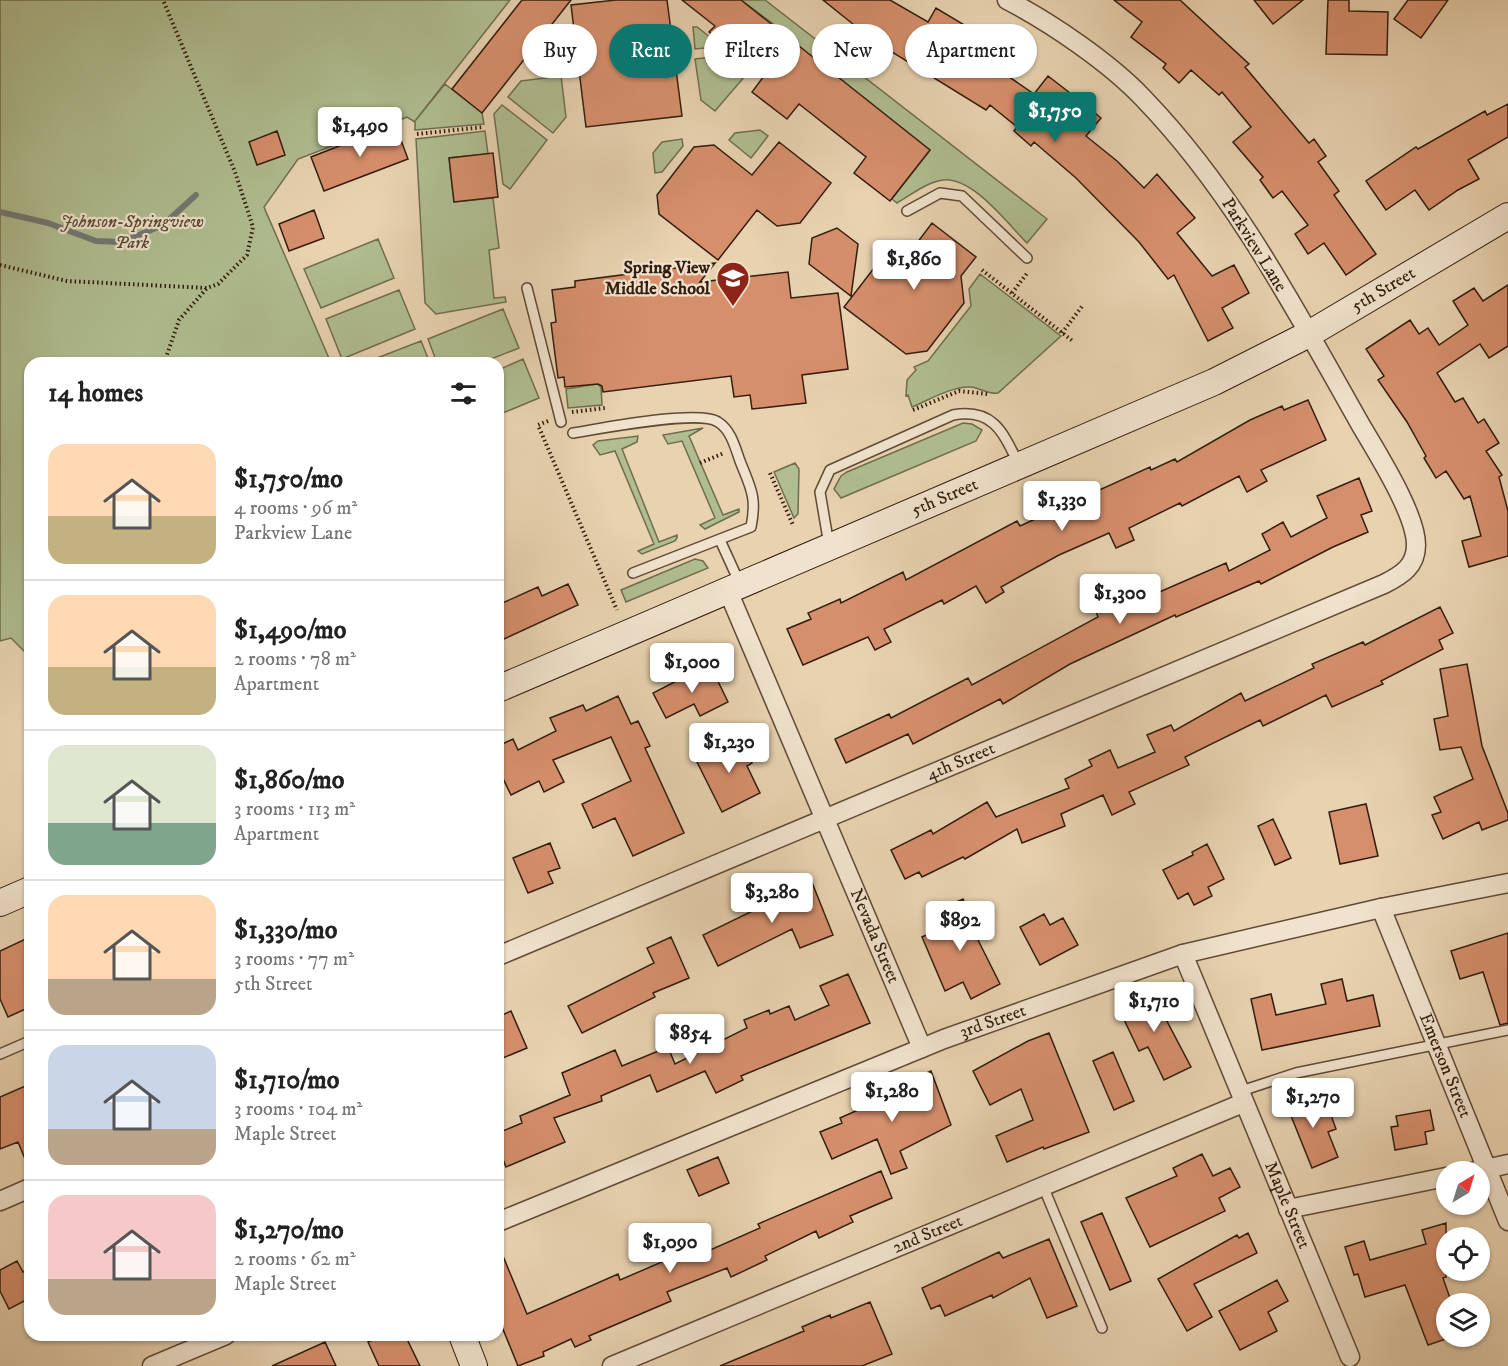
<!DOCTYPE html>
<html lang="en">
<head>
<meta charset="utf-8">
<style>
  :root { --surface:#fff; --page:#f6f6f6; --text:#222; --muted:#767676; --line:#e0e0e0; --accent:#0f766e }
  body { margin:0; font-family:"IM FELL DW Pica",serif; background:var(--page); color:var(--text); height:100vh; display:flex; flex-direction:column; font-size:22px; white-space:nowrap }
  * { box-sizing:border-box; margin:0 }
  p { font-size:20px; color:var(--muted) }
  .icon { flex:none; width:33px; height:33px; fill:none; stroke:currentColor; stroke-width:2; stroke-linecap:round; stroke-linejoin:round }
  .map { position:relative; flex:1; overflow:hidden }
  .drawer { position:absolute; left:24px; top:357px; width:480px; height:984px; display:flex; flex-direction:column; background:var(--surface); border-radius:18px; box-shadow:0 2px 4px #0004 }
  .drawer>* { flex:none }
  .guide { position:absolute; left:522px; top:24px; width:570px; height:54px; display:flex; gap:12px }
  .needle { width:39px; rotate:38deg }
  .tools { position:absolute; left:1436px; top:1161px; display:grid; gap:12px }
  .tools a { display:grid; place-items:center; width:54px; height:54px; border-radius:50%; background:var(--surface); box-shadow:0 2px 4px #0004; font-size:30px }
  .price { position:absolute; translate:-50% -51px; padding:0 14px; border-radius:6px; background:#fff; color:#222; font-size:20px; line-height:39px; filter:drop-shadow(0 2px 3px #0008) }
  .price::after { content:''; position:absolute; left:50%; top:36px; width:18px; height:14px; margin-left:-9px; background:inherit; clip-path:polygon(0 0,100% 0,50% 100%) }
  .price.current { background:var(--accent); color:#fff }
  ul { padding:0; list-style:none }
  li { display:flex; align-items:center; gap:18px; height:150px; padding:0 24px }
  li+li { border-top:2px solid var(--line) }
  li span { display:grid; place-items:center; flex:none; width:168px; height:120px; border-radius:18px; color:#555 }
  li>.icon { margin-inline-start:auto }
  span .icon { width:72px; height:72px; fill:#fffc; stroke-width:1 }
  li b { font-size:26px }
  h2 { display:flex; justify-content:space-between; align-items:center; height:72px; padding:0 24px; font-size:26px }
  .pill { padding:0 21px; border-radius:27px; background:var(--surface); box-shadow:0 2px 4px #0004; font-size:21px; line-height:54px }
  .pill.current { background:var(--accent); color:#fff }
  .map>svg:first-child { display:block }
  .green { fill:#afbd90; stroke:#706d4f; stroke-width:1.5 }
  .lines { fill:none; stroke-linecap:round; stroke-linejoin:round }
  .stream { stroke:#737874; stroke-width:6 }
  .building { fill:#d68f6d; stroke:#321d0e; stroke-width:1.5 }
  .lane-casing { stroke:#604a36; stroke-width:12 }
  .street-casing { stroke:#604a36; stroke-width:21 }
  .secondary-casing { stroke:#321d0e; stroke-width:28 }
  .path { stroke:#321d0e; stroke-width:4; stroke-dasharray:1.5 3; stroke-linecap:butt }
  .lane { stroke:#f0e2cc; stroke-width:9 }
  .street { stroke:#f0e2cc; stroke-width:18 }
  .secondary { stroke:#f0e2cc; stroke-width:26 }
  .labels { text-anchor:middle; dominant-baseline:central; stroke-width:4.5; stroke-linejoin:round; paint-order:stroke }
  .park-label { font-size:18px; font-style:italic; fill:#584d35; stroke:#f0e2cc }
  .street-label { font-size:18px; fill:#321d0e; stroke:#f0e2cc }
  .poi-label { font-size:18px; font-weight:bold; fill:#321d0e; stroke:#f0e2cc; text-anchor:end }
</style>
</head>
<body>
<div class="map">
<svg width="1508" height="1366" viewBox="0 0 1508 1366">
  <rect width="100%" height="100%" fill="#e8d2b0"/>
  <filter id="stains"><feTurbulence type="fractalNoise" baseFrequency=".00333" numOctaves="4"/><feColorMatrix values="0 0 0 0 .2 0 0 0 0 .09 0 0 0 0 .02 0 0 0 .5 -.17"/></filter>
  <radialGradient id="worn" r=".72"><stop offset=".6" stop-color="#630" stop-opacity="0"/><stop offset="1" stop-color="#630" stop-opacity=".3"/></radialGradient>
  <path class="green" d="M0,0H510L415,121L445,84L482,113L484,124L415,130V122L407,117L298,159L264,207L331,363H30V651H24L11,638L0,641Z
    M741,0H765L1047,219L1027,243C1007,223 973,177 943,180C927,182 911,195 897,203L892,199L930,150L792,41L761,63L784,32Z
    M693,27H697L715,41V47L695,49Z
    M551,42H558L561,66L534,69V64Z
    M733,55L751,69L715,111L701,100L695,59Z
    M561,76L566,117L553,133L508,97L521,81Z
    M502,105L547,140L510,189L503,184L494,114Z
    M760,130L768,136L751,158L729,140L735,133Z
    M485,131L488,154L449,158L454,202L493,198L499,248L489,250L494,298L505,297L506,302L436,314L425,303L416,139Z
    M682,139L683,146L662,172L655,173L653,153L662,142Z
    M378,239L394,278L321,308L304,269Z
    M980,274L1061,336L998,393C990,395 980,388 971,387C952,386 929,400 912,407L908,395L906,396L907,380L916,370L914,367L928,361L971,306L969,289Z
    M399,290L415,329L342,359L326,319Z
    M503,309L519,348L481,363H437L428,339Z
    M421,341L430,363H364Z
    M523,359L539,398L498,415V370Z
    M597,384L601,387L602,405L568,408L566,389Z
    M963,423L972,424L982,430L976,441L841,498L834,489L841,476L847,472Z
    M703,428L689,436L723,515L739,509V512L705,529L700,525L715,518L682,441L668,444L663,435Z
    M638,436L637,442L622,449L659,542L677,535V538L675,541L642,554L638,551L654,544L615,451L600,455L593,445L598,441Z
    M795,463L799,469L798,514L794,518L774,472Z
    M695,559L703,561L708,568L626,602L621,590Z"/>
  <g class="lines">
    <path class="stream" d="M0,212L48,223L96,241L122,242L163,225L196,195"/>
  </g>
  <path class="building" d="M522,0H571L482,113L452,89Z
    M616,0H667L682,116L586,127L571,5Z
    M682,0H741L930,150L890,201L854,173L866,157L799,104L787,119L752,92L764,76L709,32L715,26Z
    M823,0H890L928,22L936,8L986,38L976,54L1034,94L1048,76L1083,103L1101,118L1086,136L1117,161L1144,188L1157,174L1195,218L1177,233L1212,276L1234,265L1249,293L1222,308L1233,328L1208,341L1174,275L1168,279L1139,242L1076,178L1034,142L1031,146L1014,131L1017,127L990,105L986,110L874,41Z
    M1114,0H1180L1249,64L1245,67L1309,143L1314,139L1326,156L1318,162L1339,191L1334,195L1376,254L1346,275L1324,243L1308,254L1295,234L1308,225L1282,191L1273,198L1260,180L1263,177L1233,142L1251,127L1222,92L1219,95L1191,70L1179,83L1163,68L1166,64L1131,37L1142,22Z
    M1254,0H1303L1273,24Z
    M1328,0H1349V11L1388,12L1387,55L1326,54Z
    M1408,0H1448L1421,38L1394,19Z
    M1508,104V137L1468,160L1479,179L1458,190L1429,210L1415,190L1386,210L1366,181L1416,147L1418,149L1485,111L1487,115Z
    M395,124L408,159L324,191L311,157Z
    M277,131L285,155L257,165L249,142Z
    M779,142L831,183L800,223L777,226L757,210L718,260L659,214L657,195L694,147L714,145L752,175Z
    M493,153L498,197L454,202L449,158Z
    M314,210L324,238L289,251L279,224Z
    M932,223L976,257L961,276L964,303L927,351L906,354L844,307L891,246L917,243Z
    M837,228L858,244L851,296L809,264L812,238Z
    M715,263L700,282L788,272L791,298L838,293L848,369L802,375L806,403L752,409L750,395L734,397L731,376L603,392L602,386L598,384L565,387L564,377L558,378L551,323L556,322L552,290L575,287V281Z
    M1508,285V346L1489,358L1480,344L1437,373L1455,402L1463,398L1478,423L1484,419L1499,443L1486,451L1502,475L1499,477L1508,511V556L1469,567L1462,541L1481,536L1470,496L1464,499L1446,471L1436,478L1424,458L1426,456L1407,422L1378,380L1384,376L1366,349L1410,320L1419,334L1428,328L1439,345L1468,325L1453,301L1474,288L1483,301Z
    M1308,400L1326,440L1261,470L1267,481L1247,492L1239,476L1182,506L1180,503L1129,528L1134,540L1116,548L1109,533L1059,555L1001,587L1004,592L986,603L976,586L944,604L942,600L884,629L891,642L875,650L868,637L803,665L787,629L811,619L808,613L840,599L841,603L903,572L906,580L1017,521L1020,526L1150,467L1151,470L1175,459L1177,462L1250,420L1282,406L1284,410Z
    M1359,478L1372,511L1361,515L1368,532L1333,547L1261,584L1259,581L1176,617L1175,615L1070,664L1003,704L1000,699L913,744L908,734L846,763L835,739L889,714L891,718L968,678L972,685L1098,617L1094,607L1120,595L1123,601L1138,594L1141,600L1226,563L1229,571L1270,550L1262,534L1283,522L1291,537L1327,518L1317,496Z
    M568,584L578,605L504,639L498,627V605L538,587L542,596Z
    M1440,607L1453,633L1439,640L1443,649L1381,681L1383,684L1332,707L1326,695L1263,726L1260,720L1185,757L1189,765L1129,792L1135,804L1112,815L1103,795L1061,814L1065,826L1022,843L1017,829L965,859L963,857L922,877L919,872L905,879L891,850L931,830L933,834L987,802L996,817L1069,788L1065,779L1092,766L1089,760L1110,750L1118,768L1155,752L1147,735L1171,725L1174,731L1241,693L1245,701L1314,668L1312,664L1363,642L1365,645Z
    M1467,664L1482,746L1508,813V820L1482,830L1479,822L1443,839L1432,815L1441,812L1434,797L1473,779L1461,747L1440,750L1434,719L1448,716L1440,669Z
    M712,669L728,702L700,716L694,704L666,718L653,693L694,672L697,677Z
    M618,696L631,724L638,721L650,746L645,748L684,833L633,856L615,818L593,828L582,804L631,781L611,737L553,760L564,782L544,792L539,781L511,795L498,768V746L513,739L518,750L556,731L550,718L583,705L586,711Z
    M738,737L752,763L747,766L760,793L722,812L695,758Z
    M1366,804L1378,856L1340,864L1329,812Z
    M1273,819L1291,858L1275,865L1258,826Z
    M550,843L560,868L548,872L553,883L528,893L513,858Z
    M1207,844L1224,879L1208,887L1212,896L1194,905L1188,893L1178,899L1163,870L1193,855L1192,852Z
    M811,880L833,935L800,948L792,929L718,966L703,935L779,898L777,893Z
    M963,899L981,939L978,940L1000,984L971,999L963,982L945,991L922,937L942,928L934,912Z
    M1044,914L1050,925L1063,918L1078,945L1040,965L1020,927Z
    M1508,933V1023L1500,1025L1483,972L1460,979L1451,951Z
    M30,937V1007L8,1017L0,999V951Z
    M671,937L689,978L653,993L655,997L582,1033L568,1006L654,963L647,948Z
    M848,974L870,1023L741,1076L743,1080L716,1093L705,1071L657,1092L650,1075L601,1096L602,1101L554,1118L565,1142L506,1167L498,1147V1133L522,1123L520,1116L570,1095L562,1073L615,1050L622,1066L668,1047L675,1064L747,1028L744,1020L769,1010L770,1014L789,1006L795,1020L829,1005L820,986Z
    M1342,979L1347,1001L1373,995L1380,1026L1262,1050L1251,999L1271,994L1276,1015L1326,1004L1321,984Z
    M1150,989L1191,1067L1164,1080L1148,1047L1139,1051L1117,1005Z
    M511,1011L527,1048L498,1060V1017Z
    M1049,1033L1089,1132L1044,1149L1043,1147L1007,1162L996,1136L1033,1120L1021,1089L990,1105L973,1071L1028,1041Z
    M1113,1052L1134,1101L1114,1110L1093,1061Z
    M931,1071L951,1125L900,1151L907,1168L891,1174L877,1139L832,1159L820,1132L842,1123L840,1118L865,1107L864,1105L912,1086L910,1080Z
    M30,1084V1171L18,1142L0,1149V1097Z
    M1306,1092L1315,1112L1328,1107L1336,1129L1328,1132L1338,1157L1312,1168L1285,1101Z
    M1430,1110L1434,1130L1425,1132L1427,1144L1395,1150L1391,1127L1398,1126L1396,1116Z
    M1202,1154L1213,1176L1230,1168L1240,1187L1219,1198L1225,1211L1150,1247L1126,1198L1177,1176L1173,1168Z
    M718,1157L729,1183L699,1196L687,1170Z
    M881,1171L892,1198L850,1216L853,1222L819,1238L816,1231L765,1256L767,1260L731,1277L727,1268L667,1292L671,1301L589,1336L591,1340L575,1347L571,1339L543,1352L544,1356L518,1366L498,1317V1244L527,1314L618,1274L620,1280L678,1255L674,1247L697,1237L701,1247L706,1245L708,1251L760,1228L758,1224Z
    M1102,1213L1131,1281L1110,1290L1081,1222Z
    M1446,1223V1277L1443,1278L1452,1304H1446V1339L1428,1345L1405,1285L1365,1297L1358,1274L1354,1275L1345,1247L1364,1241L1370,1260L1426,1244L1422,1230Z
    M1248,1233L1257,1253L1194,1284L1212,1317L1187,1331L1158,1279L1237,1235L1239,1238Z
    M1049,1239L1077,1306L1047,1318L1030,1278L993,1298L992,1295L945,1316L940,1305L931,1309L922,1288L999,1252L1003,1258Z
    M17,1261L23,1272L30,1268V1298L9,1309L0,1291V1270Z
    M1277,1280L1288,1301L1268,1312L1277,1331L1240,1350L1219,1311Z
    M870,1302L892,1354L862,1366H720L804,1331L802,1327L830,1315L831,1318Z
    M384,1335H405L420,1366H379L368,1342Z
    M325,1342L336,1366H272Z"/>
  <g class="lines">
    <defs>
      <path id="lane" d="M907,211L940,193L962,196L1027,258
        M527,288L561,422
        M573,433C599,429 699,409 718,422C731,430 735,447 740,461C751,489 757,497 751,527L633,573
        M720,540L740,584
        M829,545L820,492L830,470L953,415C993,408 1003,432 1018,463
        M0,1054L30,1041
        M1238,1092L1296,1073L1508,1030
        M1043,1186L1102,1328"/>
      <g id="street">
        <path id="s1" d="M728,591L922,1048"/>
        <path id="s2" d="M1381,908L1508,1221"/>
        <path id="s3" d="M1183,954L1350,1357"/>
        <path id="s4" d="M498,956L1384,584C1402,575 1416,566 1416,545C1416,513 1375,450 1359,422C1295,309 1234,192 1143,98C1110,63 1050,22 1007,0"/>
        <path d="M1472,1172L1508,1164"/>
        <path d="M0,1201L30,1188"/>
        <path d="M1288,1209L1446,1177"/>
        <path id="s5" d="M498,1222L944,1039L1183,954L1381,908L1508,883"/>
        <path d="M152,1366L226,1335"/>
        <path id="s6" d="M612,1366L1243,1103"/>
      </g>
      <g id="secondary">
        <path id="s7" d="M498,689L1214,382L1309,334L1508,216"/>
        <path d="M0,903L30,890"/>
        <path d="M462,1335L474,1366"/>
      </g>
    </defs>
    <use href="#lane" class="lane-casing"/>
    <use href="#street" class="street-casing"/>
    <use href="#secondary" class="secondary-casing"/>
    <path class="path" d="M417,134L484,127
      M0,265L67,281L207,288L218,284L247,255L253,227L235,172L163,0
      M982,270L1074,342
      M1012,293L1028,272
      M1062,333L1083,305
      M164,363L179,320L207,288
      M913,410L959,391L988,394
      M572,412L605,408
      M548,421L538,425L617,610
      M700,463L724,453
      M770,473L793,525"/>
    <use href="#lane" class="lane"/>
    <use href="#street" class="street"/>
    <use href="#secondary" class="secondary"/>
  </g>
  <defs>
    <symbol id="school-pin" viewBox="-11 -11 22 30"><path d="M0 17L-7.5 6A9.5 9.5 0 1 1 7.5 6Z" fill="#8f2418" stroke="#f0e2cc"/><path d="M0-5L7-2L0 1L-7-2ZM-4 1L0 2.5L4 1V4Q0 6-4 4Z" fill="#fff"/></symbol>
  </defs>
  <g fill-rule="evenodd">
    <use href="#school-pin" x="714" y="259" width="38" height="52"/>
  </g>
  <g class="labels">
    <g class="park-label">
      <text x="132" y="222">Johnson-Springview<tspan x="132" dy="21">Park</tspan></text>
    </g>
    <g class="street-label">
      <text transform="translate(1254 245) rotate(58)">Parkview Lane</text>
      <text stroke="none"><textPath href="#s7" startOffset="972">5th Street</textPath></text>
      <text stroke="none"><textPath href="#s7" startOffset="486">5th Street</textPath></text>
      <text stroke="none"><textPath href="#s4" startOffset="502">4th Street</textPath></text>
      <text stroke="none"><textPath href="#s1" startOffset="375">Nevada Street</textPath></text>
      <text stroke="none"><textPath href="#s5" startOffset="534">3rd Street</textPath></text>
      <text stroke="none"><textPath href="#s2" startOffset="170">Emerson Street</textPath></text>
      <text stroke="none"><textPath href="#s3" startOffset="272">Maple Street</textPath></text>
      <text stroke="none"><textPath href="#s6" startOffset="342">2nd Street</textPath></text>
    </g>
    <g class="poi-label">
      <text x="710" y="268">Spring View<tspan x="710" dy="21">Middle School</tspan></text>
    </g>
  </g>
  <rect width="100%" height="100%" filter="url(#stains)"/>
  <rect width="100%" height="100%" fill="url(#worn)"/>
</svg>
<div class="tools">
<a><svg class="needle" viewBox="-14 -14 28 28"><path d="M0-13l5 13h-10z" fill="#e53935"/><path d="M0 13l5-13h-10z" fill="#767676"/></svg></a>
<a><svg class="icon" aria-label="locate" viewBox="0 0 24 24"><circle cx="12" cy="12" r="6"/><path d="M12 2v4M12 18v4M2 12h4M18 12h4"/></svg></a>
<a><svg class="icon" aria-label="layers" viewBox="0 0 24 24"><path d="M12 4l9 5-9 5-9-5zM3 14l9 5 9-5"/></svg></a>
</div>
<b class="price current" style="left:1055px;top:143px">$1,750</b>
<b class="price" style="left:360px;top:158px">$1,490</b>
<b class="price" style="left:914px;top:291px">$1,860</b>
<b class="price" style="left:1062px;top:532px">$1,330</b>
<b class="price" style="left:1120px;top:625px">$1,300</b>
<b class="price" style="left:692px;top:694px">$1,000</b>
<b class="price" style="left:729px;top:774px">$1,230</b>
<b class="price" style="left:772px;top:924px">$3,280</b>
<b class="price" style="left:960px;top:952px">$892</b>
<b class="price" style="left:1154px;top:1033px">$1,710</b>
<b class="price" style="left:690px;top:1065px">$854</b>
<b class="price" style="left:892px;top:1123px">$1,280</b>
<b class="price" style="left:1313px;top:1129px">$1,270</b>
<b class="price" style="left:670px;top:1274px">$1,090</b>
<div class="guide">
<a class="pill">Buy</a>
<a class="pill current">Rent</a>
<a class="pill">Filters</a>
<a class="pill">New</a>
<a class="pill">Apartment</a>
</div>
<section class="drawer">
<h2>14 homes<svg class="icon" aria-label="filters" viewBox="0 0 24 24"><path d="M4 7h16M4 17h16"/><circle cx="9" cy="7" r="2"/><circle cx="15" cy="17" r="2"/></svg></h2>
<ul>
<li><span style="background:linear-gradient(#ffd9b3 60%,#c2b280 0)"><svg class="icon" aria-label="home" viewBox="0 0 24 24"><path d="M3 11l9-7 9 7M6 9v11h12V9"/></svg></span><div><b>$1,750/mo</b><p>4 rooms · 96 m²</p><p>Parkview Lane</p></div></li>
<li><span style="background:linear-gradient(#ffd9b3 60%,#c2b280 0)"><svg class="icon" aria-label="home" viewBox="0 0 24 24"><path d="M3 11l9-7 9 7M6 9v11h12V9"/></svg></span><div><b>$1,490/mo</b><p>2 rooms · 78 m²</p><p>Apartment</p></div></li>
<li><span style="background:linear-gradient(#dfe7d0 65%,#7fa58c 0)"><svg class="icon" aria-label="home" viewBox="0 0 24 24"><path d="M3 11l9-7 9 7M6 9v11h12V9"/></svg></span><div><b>$1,860/mo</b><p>3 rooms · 113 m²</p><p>Apartment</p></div></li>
<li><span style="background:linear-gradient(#ffd9b3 70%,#b9a48a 0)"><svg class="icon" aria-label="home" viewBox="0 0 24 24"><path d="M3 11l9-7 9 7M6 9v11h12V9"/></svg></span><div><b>$1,330/mo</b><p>3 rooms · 77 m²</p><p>5th Street</p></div></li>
<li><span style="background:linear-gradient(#c9d6e8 70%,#b9a48a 0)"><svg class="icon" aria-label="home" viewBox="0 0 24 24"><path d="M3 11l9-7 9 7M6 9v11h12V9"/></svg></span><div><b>$1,710/mo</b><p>3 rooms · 104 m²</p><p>Maple Street</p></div></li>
<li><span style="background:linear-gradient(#f6c9c9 70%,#b9a48a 0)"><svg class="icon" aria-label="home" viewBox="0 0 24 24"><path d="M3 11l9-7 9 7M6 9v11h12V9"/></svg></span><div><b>$1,270/mo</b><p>2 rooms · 62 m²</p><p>Maple Street</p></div></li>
</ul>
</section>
</div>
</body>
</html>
